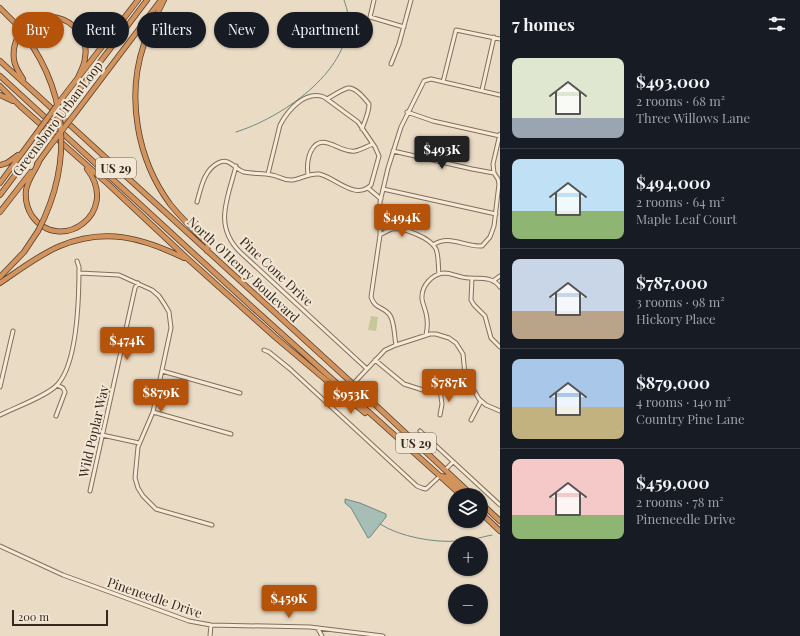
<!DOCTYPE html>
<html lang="en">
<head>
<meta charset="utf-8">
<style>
  :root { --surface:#171b24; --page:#20242c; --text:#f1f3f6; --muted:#9ea1a6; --line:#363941; --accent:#b45309 }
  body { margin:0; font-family:"Playfair Display",serif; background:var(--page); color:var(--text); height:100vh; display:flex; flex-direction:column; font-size:15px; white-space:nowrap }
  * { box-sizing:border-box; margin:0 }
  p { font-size:13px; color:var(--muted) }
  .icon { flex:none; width:22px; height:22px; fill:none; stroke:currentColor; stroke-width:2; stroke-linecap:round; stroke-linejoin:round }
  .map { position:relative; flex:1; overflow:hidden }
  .sheet { display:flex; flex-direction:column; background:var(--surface); width:300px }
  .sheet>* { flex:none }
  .guide { position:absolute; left:12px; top:12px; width:380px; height:36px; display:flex; gap:8px }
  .controls { position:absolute; left:448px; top:488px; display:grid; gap:8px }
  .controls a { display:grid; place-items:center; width:40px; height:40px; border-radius:50%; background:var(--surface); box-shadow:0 1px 3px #0004; font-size:20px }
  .scale { position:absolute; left:12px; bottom:10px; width:96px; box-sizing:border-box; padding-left:4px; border:2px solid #35281f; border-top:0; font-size:11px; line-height:14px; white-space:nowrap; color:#35281f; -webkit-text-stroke:3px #f2e7d4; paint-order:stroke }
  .price { position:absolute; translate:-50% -34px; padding:0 9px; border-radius:4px; background:var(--accent); color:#fff; font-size:13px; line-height:26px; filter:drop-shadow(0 1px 2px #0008) }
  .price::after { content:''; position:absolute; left:50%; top:24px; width:12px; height:9px; margin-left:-6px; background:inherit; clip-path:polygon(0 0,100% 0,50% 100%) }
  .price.on { background:#222; color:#fff }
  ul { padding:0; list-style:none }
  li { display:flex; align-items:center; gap:12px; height:100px; padding:0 12px }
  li+li { border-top:1px solid var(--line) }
  li span { display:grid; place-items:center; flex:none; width:112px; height:80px; border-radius:8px; color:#555 }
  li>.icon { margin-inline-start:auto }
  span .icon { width:48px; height:48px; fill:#fffc; stroke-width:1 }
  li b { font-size:17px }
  h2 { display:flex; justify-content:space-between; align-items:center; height:48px; padding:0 12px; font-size:17px }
  .tag { padding:0 14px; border-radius:18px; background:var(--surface); box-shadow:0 1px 3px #0004; font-size:14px; line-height:36px }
  .tag.on { background:var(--accent); color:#fff }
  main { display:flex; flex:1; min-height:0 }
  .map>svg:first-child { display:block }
  .green { fill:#c6c79a }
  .water { fill:#a6beb5; stroke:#6e8b81 }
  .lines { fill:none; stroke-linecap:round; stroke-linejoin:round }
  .stream { stroke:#6e8b81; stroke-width:1 }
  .minor-casing { stroke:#836e5c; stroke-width:5 }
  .highway-casing { stroke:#523d30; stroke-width:6 }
  .minor { stroke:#f6ead7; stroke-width:3 }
  .highway { stroke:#d2935d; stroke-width:4.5 }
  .highway-bridge-casing { stroke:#523d30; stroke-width:6; stroke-linecap:butt }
  .highway-bridge { stroke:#d2935d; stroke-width:4.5 }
  .labels { text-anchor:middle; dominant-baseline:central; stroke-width:4; stroke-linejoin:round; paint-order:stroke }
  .shield { fill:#f2e7d4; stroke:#6e6155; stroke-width:1 }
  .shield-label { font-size:12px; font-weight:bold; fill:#35281f }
  .street-label { font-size:13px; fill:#35281f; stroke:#f2e7d4 }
</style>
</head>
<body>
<main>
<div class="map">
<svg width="500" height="636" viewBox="0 0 500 636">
  <rect width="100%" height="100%" fill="#eadbc5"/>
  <path class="green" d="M371,316L378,317L376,331L368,330Z"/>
  <path class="water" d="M345,499L360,503L386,514V517L370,537L368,538L351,508L345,503Z"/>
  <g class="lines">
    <path class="stream" d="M236,132C281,118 348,73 348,21C349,13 346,7 344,0
      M380,524C400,537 435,543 458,541C470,541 481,537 492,535"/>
    <defs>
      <path id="minor" d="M374,0L370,17L404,27
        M391,64L399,44L411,0
        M443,82L456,30L500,39
        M482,90L494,37
        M327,99C332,96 343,89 348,88C356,87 365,99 369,104C369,113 365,120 362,129
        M407,112L433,121L500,136
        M393,151L472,169L494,173
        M236,166C228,198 213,225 240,252L366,368
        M308,175C307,167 307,159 311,151C322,130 340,154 355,151C361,150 367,146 373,144
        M368,188L381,199
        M383,189L496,214
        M197,202C201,188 204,170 218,163C230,157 234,169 244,172C254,174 262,173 272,175C279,176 284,181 292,180C301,179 309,173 319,174C335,177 355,201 371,185L379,156L375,147L358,122L324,97C305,90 288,110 280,125L268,174
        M380,235V202L388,168L401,127L424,81L431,79L500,95
        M433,245C449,234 464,247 482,246L490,237L494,226L499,184L498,179L494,173L493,164L500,134
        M79,273L119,275L152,290L159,296L165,305L169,312L171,328L153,412L138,447L135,478L138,488L143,496L156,509L212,525
        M472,278L471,300L474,305L485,316L491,338L500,347
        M493,281L500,276
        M426,335C427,330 428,325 427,320C427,312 423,306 422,299C421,286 432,274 444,273C452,273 460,278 469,278C480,279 492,276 500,287
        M396,345C394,336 395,321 389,314C382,306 375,309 371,297L380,235C384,233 388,230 392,229C403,227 431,238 436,249C439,257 438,266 439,274
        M264,350L269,352L290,369L417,486L422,488L426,489L440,476
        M375,360L404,384L426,391H434L442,389L467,379
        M162,371L240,393
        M353,384L385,350L396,345L430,334H436L449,338L456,343L463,354L465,375L479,399L486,405L500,411
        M0,387L13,331
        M440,390L442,404L440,415
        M153,412L231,434
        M0,415C14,408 47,396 57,385C78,363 79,296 79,267L77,261
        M56,416L65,392L63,388L57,385
        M471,420L481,401
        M420,431L500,505
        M102,435L139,443
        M445,470L453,462
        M90,491L135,288L138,283
        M0,546L63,575L189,621L211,625L310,627L383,636
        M318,629L322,636
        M210,636L211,625"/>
      <path id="highway" d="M164,0C157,14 149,29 144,44C126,97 137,159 170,204C181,218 195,231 208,244L207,251
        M0,8L16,24
        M0,61L353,384L472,495
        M0,76L252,307L461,495
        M23,79C19,73 15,67 14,60C9,23 54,1 78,31C84,38 87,48 85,57C85,65 80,72 77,80
        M0,86L20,106L108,184L189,260L275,337L365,413
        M0,95L13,101
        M60,101L138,0
        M66,107L147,0
        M74,115L161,0
        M39,162C35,171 28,179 26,190C25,199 27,208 32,216C60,255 121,213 87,169
        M37,164L50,146
        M0,165L7,163L18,155
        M0,183L36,134
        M0,195L42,139
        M0,212L31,172
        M0,277L24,252L38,231
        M0,283C18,271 40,254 60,246C105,227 143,238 184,258
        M440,476L447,477L467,494
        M481,503L500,521
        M481,513L500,531"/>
    </defs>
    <use href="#minor" class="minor-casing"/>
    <use href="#highway" class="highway-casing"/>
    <use href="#minor" class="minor"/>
    <use href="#highway" class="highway"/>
    <defs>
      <path id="highway-bridge" d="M16,24C68,86 75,160 38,231
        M36,134L60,101
        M42,139L66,107
        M50,146L74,115"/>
    </defs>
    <use href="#highway-bridge" class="highway-bridge-casing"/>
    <use href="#highway-bridge" class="highway-bridge"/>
  </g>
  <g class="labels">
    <g class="shield">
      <rect x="96" y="158" width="40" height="20" rx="3"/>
      <rect x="396" y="433" width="40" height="20" rx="3"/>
    </g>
    <g class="shield-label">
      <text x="116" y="168">US 29</text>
      <text x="416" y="443">US 29</text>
    </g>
    <g class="street-label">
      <text transform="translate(57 118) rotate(-53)">Greensboro Urban Loop</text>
      <text transform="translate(244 269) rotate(43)">North O'Henry Boulevard</text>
      <text transform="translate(277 271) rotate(43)">Pine Cone Drive</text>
      <text transform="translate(93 431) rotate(-77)">Wild Poplar Way</text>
      <text transform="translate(155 597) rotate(19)">Pineneedle Drive</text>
    </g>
  </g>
</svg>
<div class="controls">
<a><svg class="icon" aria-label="layers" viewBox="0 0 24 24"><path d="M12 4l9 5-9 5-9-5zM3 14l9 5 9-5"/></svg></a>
<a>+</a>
<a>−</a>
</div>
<div class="scale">200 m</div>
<b class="price on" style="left:442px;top:170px">$493K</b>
<b class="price" style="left:402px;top:238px">$494K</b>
<b class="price" style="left:127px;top:361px">$474K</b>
<b class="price" style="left:449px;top:403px">$787K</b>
<b class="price" style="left:161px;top:413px">$879K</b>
<b class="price" style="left:351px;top:415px">$953K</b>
<b class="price" style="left:289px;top:619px">$459K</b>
<div class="guide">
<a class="tag on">Buy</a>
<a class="tag">Rent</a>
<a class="tag">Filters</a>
<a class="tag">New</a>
<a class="tag">Apartment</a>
</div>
</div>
<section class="sheet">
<h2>7 homes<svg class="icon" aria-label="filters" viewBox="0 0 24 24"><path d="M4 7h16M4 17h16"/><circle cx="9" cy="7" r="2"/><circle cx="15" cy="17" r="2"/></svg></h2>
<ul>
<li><span style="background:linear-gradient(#dfe7d0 75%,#9aa5b1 0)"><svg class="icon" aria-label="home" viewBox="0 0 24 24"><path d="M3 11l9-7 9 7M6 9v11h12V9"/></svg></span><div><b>$493,000</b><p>2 rooms · 68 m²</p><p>Three Willows Lane</p></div></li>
<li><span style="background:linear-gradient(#bfe0f5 65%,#8fb573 0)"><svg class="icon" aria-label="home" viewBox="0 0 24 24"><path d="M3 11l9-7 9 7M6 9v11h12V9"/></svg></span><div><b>$494,000</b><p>2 rooms · 64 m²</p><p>Maple Leaf Court</p></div></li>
<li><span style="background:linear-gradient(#c9d6e8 65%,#b9a48a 0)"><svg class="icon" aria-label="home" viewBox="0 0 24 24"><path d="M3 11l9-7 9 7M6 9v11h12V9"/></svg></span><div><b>$787,000</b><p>3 rooms · 98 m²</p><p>Hickory Place</p></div></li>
<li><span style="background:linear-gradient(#a9c7e8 60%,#c2b280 0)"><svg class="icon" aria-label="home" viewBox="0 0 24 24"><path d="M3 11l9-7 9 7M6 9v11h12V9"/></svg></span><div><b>$879,000</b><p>4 rooms · 140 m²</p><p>Country Pine Lane</p></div></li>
<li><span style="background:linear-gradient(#f6c9c9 70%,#8fb573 0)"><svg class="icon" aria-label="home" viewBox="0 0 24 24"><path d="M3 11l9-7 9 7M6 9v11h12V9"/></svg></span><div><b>$459,000</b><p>2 rooms · 78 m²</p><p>Pineneedle Drive</p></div></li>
</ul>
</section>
</main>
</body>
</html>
